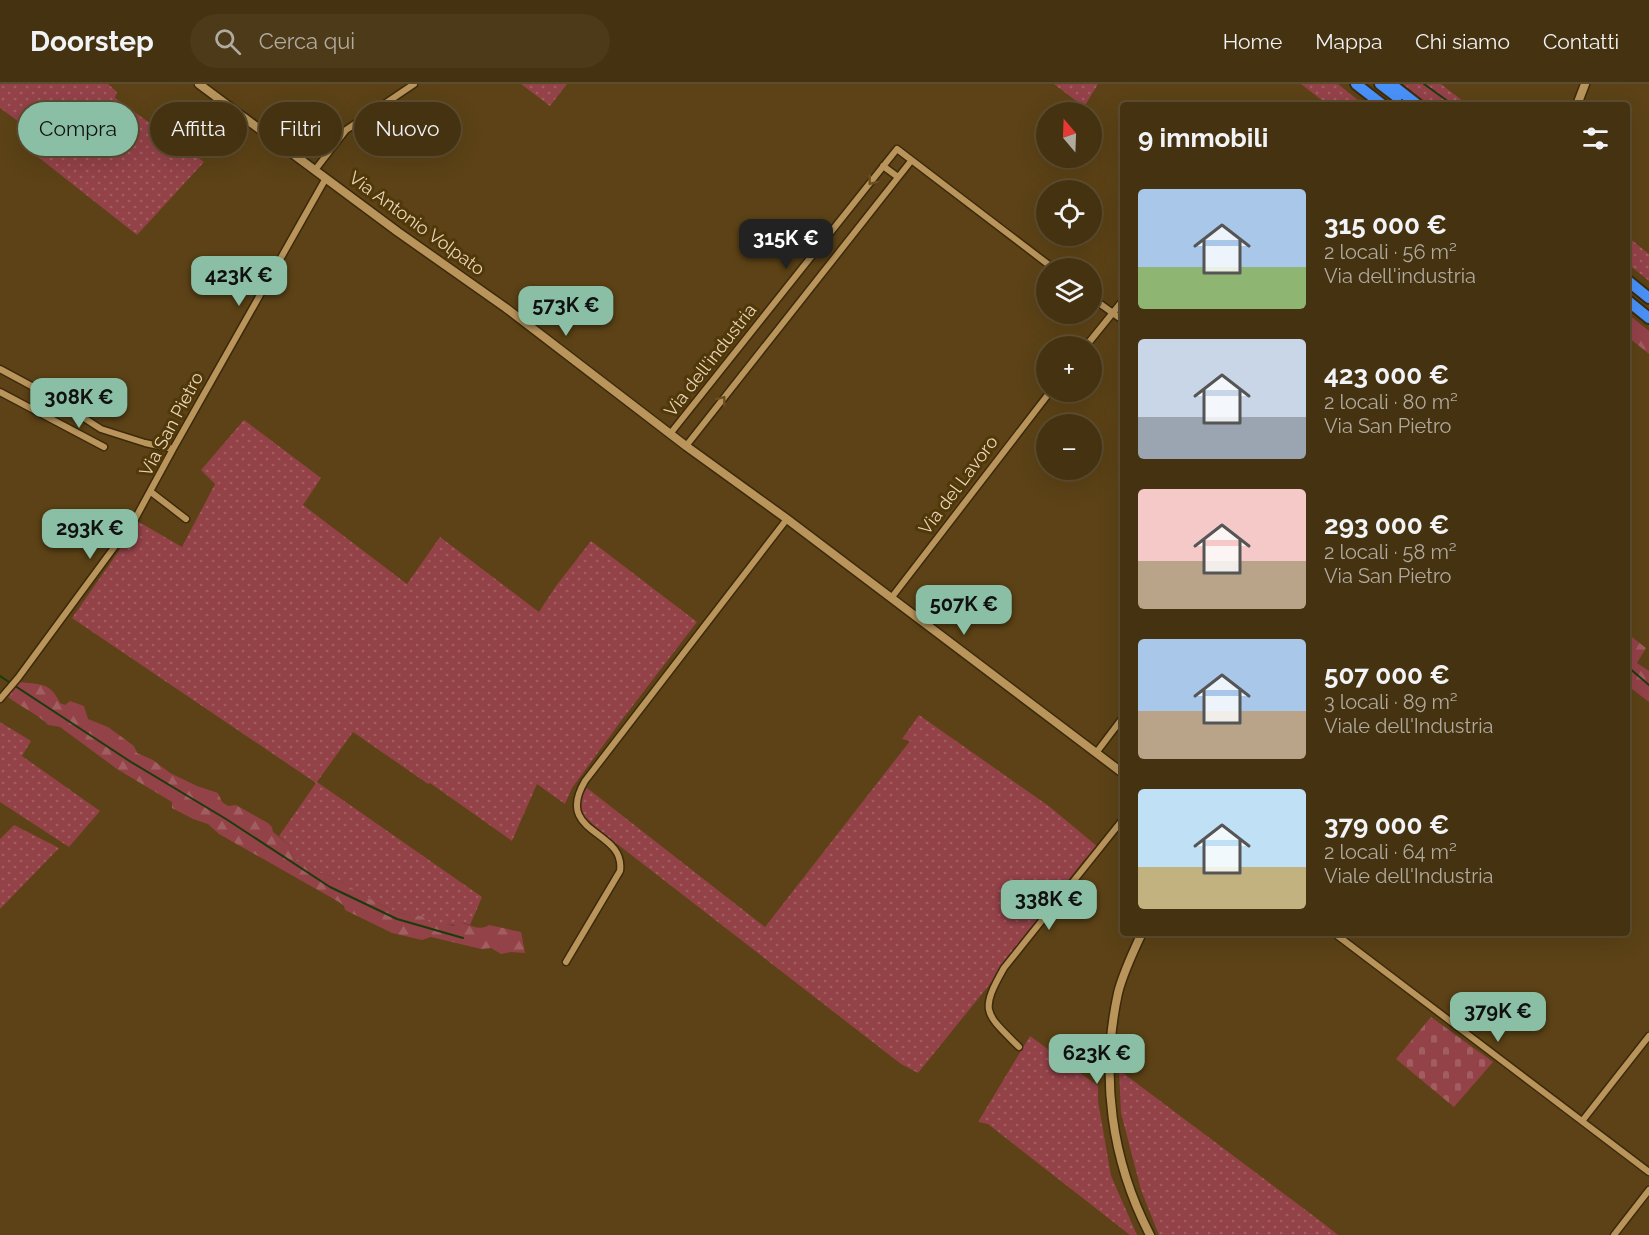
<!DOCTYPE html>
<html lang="it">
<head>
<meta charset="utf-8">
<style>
  :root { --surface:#453210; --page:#4c3a19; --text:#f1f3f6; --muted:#b0aa9f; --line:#5d4d30; --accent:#8abfa5 }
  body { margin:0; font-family:Raleway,sans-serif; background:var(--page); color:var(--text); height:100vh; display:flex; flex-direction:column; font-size:22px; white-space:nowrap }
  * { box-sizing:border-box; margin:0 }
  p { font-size:20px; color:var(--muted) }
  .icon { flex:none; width:33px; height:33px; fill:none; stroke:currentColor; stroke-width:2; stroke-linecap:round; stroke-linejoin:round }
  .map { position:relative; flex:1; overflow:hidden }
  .panel { position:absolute; left:1120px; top:18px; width:510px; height:834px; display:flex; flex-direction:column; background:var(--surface); border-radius:6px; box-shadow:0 6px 24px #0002,0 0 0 2px var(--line) }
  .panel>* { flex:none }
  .hud { position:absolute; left:18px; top:18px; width:570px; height:54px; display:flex; gap:12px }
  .needle { width:39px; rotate:341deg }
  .tools { position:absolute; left:1036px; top:18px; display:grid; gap:12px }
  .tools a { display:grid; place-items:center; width:66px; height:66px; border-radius:50%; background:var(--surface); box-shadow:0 6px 24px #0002,0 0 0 2px var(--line); font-size:30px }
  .price { position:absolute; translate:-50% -51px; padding:0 14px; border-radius:12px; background:var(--accent); color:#111; font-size:20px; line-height:39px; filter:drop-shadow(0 2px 3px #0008) }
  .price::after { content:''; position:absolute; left:50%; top:36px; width:18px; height:14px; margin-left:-9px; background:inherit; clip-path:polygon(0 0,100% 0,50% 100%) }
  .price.active { background:#222; color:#fff }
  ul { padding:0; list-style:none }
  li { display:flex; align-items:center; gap:18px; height:150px; padding:0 18px }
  li span { display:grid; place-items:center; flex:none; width:168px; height:120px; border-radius:6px; color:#555 }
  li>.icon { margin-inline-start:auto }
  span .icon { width:72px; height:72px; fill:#fffc; stroke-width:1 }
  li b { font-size:26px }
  h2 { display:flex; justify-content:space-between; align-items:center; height:72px; padding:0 18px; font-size:26px }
  .tag { padding:0 21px; border-radius:27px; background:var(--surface); box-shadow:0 6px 24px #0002,0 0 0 2px var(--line); font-size:21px; line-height:54px }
  .tag.active { background:var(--accent); color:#111 }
  header { display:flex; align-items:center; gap:36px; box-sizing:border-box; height:84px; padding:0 30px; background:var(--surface); border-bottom:2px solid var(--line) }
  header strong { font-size:28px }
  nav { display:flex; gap:33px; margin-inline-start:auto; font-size:21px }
  .search { width:420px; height:54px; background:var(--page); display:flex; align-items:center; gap:15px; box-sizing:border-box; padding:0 21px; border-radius:33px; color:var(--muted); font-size:22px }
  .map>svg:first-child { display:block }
  .grass { fill:url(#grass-dots) }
  .forest { fill:url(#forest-firs) }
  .cemetery { fill:url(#cemetery-stones) }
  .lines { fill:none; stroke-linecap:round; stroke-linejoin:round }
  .stream { stroke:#1a3b0c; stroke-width:2 }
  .street-casing { stroke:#3c2a0b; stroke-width:9 }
  .secondary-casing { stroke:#3c2a0b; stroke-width:11 }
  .highway-casing { stroke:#3c2a0b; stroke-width:14 }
  .street { stroke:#b9955c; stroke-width:6 }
  .secondary { stroke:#b9955c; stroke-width:8 }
  .highway { stroke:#4991f9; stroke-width:10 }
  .oneway { stroke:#6b4f1e }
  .labels { text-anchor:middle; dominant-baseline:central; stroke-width:6; stroke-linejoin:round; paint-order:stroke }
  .street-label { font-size:18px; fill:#e9d6ba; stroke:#513809 }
</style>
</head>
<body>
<header>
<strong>Doorstep</strong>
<div class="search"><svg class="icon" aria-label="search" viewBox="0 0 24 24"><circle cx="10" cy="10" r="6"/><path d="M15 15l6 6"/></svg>Cerca qui</div>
<nav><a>Home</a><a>Mappa</a><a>Chi siamo</a><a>Contatti</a></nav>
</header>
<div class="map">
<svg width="1649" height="1151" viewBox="0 0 1649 1151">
  <defs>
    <pattern id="grass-dots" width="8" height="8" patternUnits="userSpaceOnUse" patternTransform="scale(1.5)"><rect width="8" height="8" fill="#934248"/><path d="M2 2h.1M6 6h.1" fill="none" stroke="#a25d60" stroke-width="1.8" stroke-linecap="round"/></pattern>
    <pattern id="forest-firs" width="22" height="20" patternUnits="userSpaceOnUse" patternTransform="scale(1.5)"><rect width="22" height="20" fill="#934248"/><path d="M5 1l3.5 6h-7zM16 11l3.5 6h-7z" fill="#a25d60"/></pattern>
    <pattern id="cemetery-stones" width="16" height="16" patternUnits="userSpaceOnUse" patternTransform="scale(1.5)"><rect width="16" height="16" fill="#934248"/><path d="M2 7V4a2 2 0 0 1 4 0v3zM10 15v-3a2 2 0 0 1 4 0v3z" fill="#a25d60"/></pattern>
  </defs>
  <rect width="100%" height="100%" fill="#5c4216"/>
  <path class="grass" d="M0,0H108L117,8L115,14L204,78L137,151L28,65L38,52L0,24Z
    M521,0H567L550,22Z
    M1054,0H1098L1084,23Z
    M1301,0H1338L1364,21H1328Z
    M1403,0H1441L1468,21H1429Z
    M1628,153L1649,170V197L1628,180Z
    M244,336L321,394L303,421L407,500L440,453L539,528L556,502L591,457L697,538L621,637L572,704L565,720L537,700L512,757L430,699L428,700L353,648L317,698L482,813L470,841L464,839C452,843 443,839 430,839L422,832L399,829L381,821L333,793L318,788L308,780H301L294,775L289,761L279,752L316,699L72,534L139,438L182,463L215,400L201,386Z
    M919,631L1050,723L1098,763L1084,776L999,885L994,895L918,989L901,980L581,732L577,718L587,704L765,843L910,657L902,655Z
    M0,638L31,657L22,672L100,727L69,763L0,718Z
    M14,741L59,764L0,825V755Z
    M1030,952L1098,1002V1017L1111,1092L1137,1151H1130L988,1040L978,1038Z
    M1119,986L1319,1136L1338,1151H1159L1141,1106L1121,1029Z"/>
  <path class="forest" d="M1628,230L1649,247V270L1628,253Z
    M1628,550L1646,564L1637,579L1649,587V618L1628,602Z
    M20,598C42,601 50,598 60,619L65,621L70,617L84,622L88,635L108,643L134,662L137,669L153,676L170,689L197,702L218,709L222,718L228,722L236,721L268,739L272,743L273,748L289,761L294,775L301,780H308L318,788L333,793L381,821L399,829L422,832L430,839H442L454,842L456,838C468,839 478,848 489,841L521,848L525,869L511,868L501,870L491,864L481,865L431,853L422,856L392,849L345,826L344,822L339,818L219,750L208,740L193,735L172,724V718L117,685L60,643L48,641C42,633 18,621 8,613Z"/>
  <path class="cemetery" d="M1431,933L1493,978L1454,1023L1396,975Z"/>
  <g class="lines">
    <path class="stream" d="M1424,0L1453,21
      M1628,583L1649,601
      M0,592L131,678L226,735L330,803L397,835L463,854"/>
    <defs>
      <path id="street" d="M883,82L898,93
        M315,86L346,46L414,0
        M1092,214L1124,237
        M1086,262L1124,215
        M0,285L50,312L101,345L145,359L173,365
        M0,308L104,363
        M670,350L897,65L1053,184
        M686,362L911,77
        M151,408L186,435
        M892,513L1050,308
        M0,615L18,594L135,435L173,365L326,94
        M1096,669L1124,632
        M1334,849L1649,1088
        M566,878L620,787C626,745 553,751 585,697L787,435
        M1019,963C985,929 979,928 1004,884L1124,734
        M1583,1036L1649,952
        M1614,1151L1649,1106"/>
      <path id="secondary" d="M199,0L398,148L506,224L686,362L787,435L1124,690
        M1577,21L1585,0
        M1142,849C1133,868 1123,889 1118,909C1100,992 1111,1076 1150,1151"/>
      <path id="highway" d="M1356,0L1383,21
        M1380,0L1397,13
        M1391,0L1418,21
        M1628,197L1649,214
        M1628,217L1649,234"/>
    </defs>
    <use href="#street" class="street-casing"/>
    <use href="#secondary" class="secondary-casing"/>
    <use href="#highway" class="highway-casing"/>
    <use href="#street" class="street"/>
    <use href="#secondary" class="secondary"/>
    <use href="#highway" class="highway"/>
  </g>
  <defs><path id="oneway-chevron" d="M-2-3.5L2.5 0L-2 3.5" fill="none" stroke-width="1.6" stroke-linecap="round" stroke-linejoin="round" transform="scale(1.5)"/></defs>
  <g class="oneway">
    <use href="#oneway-chevron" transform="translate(872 97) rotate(128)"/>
    <use href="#oneway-chevron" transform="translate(722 316) rotate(-52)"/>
  </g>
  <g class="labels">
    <g class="street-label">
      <text transform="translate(417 139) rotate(36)">Via Antonio Volpato</text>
      <text transform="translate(710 276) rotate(-52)">Via dell'industria</text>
      <text transform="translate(171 340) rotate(-62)">Via San Pietro</text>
      <text transform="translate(958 401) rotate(-53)">Via del Lavoro</text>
    </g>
  </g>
</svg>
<div class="tools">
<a><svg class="needle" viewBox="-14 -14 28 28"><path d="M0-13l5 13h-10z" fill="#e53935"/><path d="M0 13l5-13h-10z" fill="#b0aa9f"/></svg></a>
<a><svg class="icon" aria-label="locate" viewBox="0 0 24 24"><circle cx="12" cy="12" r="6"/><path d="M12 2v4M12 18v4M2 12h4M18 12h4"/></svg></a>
<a><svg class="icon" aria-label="layers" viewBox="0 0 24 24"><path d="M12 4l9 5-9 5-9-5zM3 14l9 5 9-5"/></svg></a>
<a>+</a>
<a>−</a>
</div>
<b class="price active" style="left:786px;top:186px">315K €</b>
<b class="price" style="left:239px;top:223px">423K €</b>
<b class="price" style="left:566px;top:253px">573K €</b>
<b class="price" style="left:79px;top:345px">308K €</b>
<b class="price" style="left:90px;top:476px">293K €</b>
<b class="price" style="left:964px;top:552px">507K €</b>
<b class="price" style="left:1049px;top:847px">338K €</b>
<b class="price" style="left:1498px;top:959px">379K €</b>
<b class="price" style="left:1097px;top:1001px">623K €</b>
<div class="hud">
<a class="tag active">Compra</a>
<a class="tag">Affitta</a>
<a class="tag">Filtri</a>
<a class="tag">Nuovo</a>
</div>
<section class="panel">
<h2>9 immobili<svg class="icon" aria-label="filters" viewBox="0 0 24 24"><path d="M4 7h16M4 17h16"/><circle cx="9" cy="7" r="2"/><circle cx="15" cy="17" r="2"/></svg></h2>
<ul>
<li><span style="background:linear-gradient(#a9c7e8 65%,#8fb573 0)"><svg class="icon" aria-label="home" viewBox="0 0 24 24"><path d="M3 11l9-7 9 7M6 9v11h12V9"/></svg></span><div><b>315 000 €</b><p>2 locali · 56 m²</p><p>Via dell'industria</p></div></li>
<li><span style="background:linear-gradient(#c9d6e8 65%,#9aa5b1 0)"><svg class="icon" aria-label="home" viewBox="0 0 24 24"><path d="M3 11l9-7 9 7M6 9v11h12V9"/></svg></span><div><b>423 000 €</b><p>2 locali · 80 m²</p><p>Via San Pietro</p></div></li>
<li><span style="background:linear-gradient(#f6c9c9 60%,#b9a48a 0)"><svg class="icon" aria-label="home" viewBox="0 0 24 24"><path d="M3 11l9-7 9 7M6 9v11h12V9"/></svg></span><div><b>293 000 €</b><p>2 locali · 58 m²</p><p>Via San Pietro</p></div></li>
<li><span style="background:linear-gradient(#a9c7e8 60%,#b9a48a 0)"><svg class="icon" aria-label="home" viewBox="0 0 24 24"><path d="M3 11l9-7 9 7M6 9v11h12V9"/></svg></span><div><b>507 000 €</b><p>3 locali · 89 m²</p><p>Viale dell'Industria</p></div></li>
<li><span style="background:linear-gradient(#bfe0f5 65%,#c2b280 0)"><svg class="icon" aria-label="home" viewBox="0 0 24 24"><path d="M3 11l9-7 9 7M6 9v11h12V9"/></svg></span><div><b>379 000 €</b><p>2 locali · 64 m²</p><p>Viale dell'Industria</p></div></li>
</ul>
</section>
</div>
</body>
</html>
